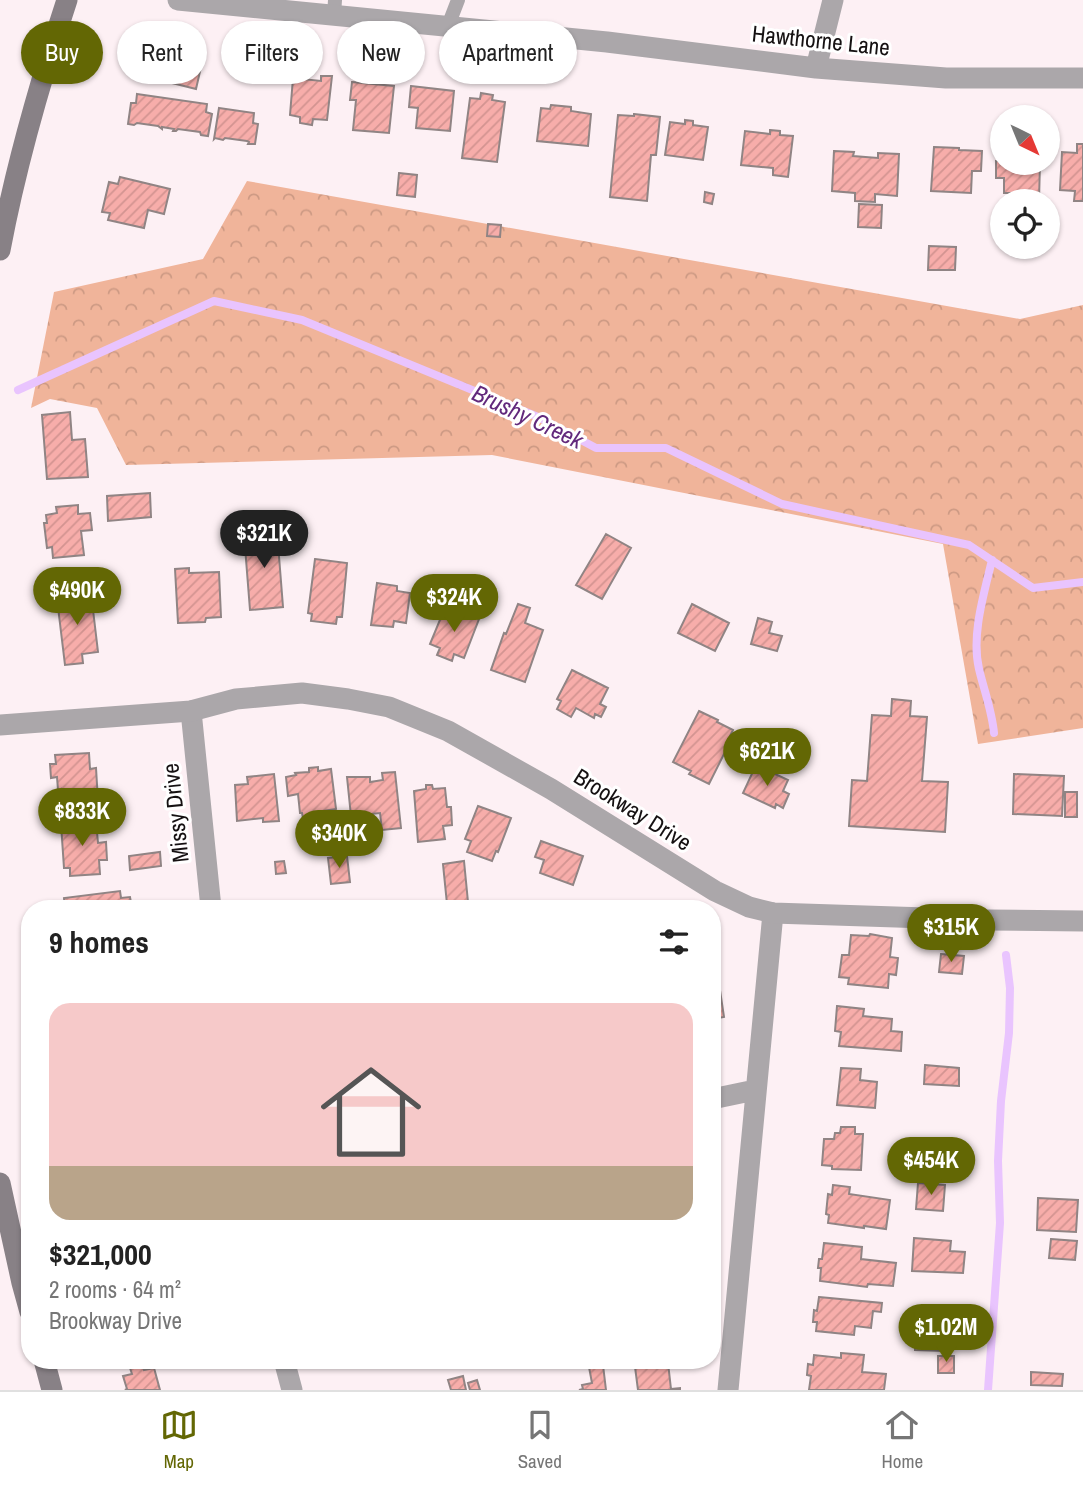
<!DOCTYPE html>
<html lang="en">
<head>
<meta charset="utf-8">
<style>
  :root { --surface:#fff; --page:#f6f6f6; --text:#222; --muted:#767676; --line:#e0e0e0; --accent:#636704 }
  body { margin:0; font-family:"Archivo Narrow",sans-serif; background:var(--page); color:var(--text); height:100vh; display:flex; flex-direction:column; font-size:26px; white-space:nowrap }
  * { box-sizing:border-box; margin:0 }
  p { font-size:23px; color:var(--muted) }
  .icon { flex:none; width:38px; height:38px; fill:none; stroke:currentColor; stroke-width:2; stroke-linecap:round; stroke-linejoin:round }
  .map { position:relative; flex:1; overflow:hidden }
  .sheet { position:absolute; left:21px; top:900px; width:700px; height:469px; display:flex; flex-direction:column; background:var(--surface); border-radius:28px; box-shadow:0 2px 5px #0004 }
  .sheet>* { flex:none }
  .hud { position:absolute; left:21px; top:21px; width:700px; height:63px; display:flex; gap:14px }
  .needle { width:46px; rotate:137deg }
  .controls { position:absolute; left:990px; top:105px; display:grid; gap:14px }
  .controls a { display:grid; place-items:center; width:70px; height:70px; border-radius:50%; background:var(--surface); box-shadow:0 2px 5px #0004; font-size:35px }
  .price { position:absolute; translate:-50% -60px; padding:0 16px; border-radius:24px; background:var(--accent); color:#fff; font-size:23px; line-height:46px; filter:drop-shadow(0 2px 4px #0008) }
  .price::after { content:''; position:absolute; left:50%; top:42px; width:21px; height:16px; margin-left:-10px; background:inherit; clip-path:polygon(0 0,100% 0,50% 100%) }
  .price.current { background:#222; color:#fff }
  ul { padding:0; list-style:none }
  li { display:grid; align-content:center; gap:14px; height:371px; padding:0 28px }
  li span { display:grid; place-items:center; height:217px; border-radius:21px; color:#555 }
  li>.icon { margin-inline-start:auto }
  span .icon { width:126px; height:126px; fill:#fffc; stroke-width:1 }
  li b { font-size:30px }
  h2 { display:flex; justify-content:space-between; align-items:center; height:84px; padding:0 28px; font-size:30px }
  .pill { padding:0 24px; border-radius:32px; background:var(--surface); box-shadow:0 2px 5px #0004; font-size:24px; line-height:63px }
  .pill.current { background:var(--accent); color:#fff }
  .tab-bar { display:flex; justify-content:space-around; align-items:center; height:98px; border-top:2px solid var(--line); background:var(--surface); font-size:19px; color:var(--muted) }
  .tab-bar a { display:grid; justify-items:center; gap:4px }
  .tab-bar .current { color:var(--accent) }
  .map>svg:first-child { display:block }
  .forest { fill:url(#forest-crowns) }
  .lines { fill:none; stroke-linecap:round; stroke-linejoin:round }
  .stream { stroke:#e9c4fe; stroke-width:8 }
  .building { fill:url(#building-hatch); stroke:#908484; stroke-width:2 }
  .service { stroke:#aba7aa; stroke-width:14 }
  .minor { stroke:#aba7aa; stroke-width:21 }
  .tertiary { stroke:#aba7aa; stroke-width:21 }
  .secondary { stroke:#888186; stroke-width:21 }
  .labels { text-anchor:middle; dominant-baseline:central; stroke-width:6; stroke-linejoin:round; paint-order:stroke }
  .street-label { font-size:23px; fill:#151112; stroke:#fff }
  .water-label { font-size:24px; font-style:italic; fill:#62297c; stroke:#fff }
</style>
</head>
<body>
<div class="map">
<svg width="1083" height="1390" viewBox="0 0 1083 1390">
  <defs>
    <pattern id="forest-crowns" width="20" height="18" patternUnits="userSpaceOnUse" patternTransform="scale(1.75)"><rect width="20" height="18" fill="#f0b49a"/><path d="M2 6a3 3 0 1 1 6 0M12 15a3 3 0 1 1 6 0" fill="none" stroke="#cd9a84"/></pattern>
    <pattern id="building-hatch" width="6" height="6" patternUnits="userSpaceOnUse" patternTransform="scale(1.75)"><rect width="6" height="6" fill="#f7adaa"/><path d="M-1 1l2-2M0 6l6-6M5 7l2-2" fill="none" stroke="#d39491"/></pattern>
  </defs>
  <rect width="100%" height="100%" fill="#fdf0f4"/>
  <path class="forest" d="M247,181L1020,319L1083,305V728L978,744L943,544L492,455L126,465L97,408L50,399L31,408L54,292L203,259Z"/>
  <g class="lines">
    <path class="stream" d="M18,390L214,301L302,320L538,417L596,448H666L782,504L969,545L1033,588L1083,582
      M992,560C984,594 971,635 979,669C984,690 992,711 994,733
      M988,1390L1000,1223L998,1161L1001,1101L1009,1033L1010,988L1006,955"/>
  </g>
  <path class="building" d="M150,36L177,42L176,47L204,54L196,89L140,75Z
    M285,40L297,42L293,66L281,64Z
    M321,76H332L327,120L313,119L312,125L300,123V117L290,115L293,78L321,81Z
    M352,82L394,86L389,133L353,130L356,100H350Z
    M411,86L454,91L450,131L416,128L418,108L409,107Z
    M481,93L493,95L492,100L505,102L497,162L462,158L470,98L480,99Z
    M137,94L207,104L206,112L212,114L208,136L201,135L200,132L178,129L176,131H173L174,129L162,127V129L158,126L137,123L134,125L128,124L131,103H136Z
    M551,105L571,107V111L591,114L588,146L537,141L541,108L550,109Z
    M219,108L254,113L253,123L258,124L255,144H248L249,142L247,141L225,138L223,140L215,138L214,139Z
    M634,114L660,117L656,155H651L647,201L610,197L618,115L634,116Z
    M685,120L693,121V125L708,127L703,160L665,155L670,122L685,124Z
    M770,130L780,131V135L793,136L788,177L773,175V168L741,165L745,131L770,134Z
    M1077,144H1083V201H1074L1075,191L1060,190L1062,152L1077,153Z
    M934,147L959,148V150L982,151L981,171H972L971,193L931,191Z
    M834,151L854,152L853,156L878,158V153L899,154L897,196L875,194V202L855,201V193L832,191Z
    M996,161H1003V163H1040L1039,201H1021V193H1004V178H996Z
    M399,173L417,175L415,197L397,195Z
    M120,177L170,189L164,214L148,210L144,228L108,220L110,213L102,212L109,182L118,184Z
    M705,192L714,194L712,204L704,202Z
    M859,204L882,205L881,228L858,227Z
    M488,224L501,225L500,237L487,236Z
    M929,246L956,247L955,270H928Z
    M70,412L72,440L85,439L88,477L47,479L42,415Z
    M150,493L151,517L108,521L107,496Z
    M78,505V514L90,513L92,530L81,531L84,555L53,558L52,547L47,548L44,523H47L46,515L57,513L56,507Z
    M277,531L283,607L250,610L244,534Z
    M606,534L631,548L602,599L576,585Z
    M315,559L347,563L342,617H337L336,624L311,621L312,614L308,613Z
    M189,568V573L219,572L221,617L206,618L205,622L178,623L175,569Z
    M377,583L397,586V591L410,593L406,623L394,621L393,627L371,625Z
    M91,593L98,652L82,654L83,663L65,665L58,607H61L59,597Z
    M518,604L530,608L525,623L543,630L525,682L491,670L504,633L506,634Z
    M692,604L729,623L715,651L678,633Z
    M444,610L457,615L459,611L479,619L464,658L454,654L452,661L437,655L440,648L430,644Z
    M758,618L772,622L769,633L782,636L777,651L751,644Z
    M572,670L608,688L600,704L606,707L601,717L595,714L594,718L576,708L571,717L557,709L561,701L557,699Z
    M892,699L911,701L910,716L927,717L922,781L948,782L945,832L849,826L852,780L867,781L872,715L891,716Z
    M699,711L718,720L717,722L733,730L725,746L727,748L709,784L689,774L691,771L673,762Z
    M89,753L90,769L96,768L98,801L81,802V806H71L70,800L61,801V789L58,790L57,777L51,778L50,764H56L55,755Z
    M756,765L788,780L783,791L789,794L783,808L776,804L775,808L743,793Z
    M318,767V771L331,769L336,809L322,811L323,820L304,823L302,813H300L298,794L288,796L286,777L296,775L295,773L309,772V768Z
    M395,772L401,828L382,830L380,813L351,816L347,777H370V782L383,780L382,773Z
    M274,774L279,821L263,822V818L237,821L235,785L248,784L247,777Z
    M1014,774L1064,776L1062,816L1013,814Z
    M426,785H432L433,789L445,788L447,807H451L452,825L443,826L445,839L418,842L414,791L426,789Z
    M1065,792H1077V817H1065Z
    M478,806L511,818L498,852L496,851L492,861L467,852L471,841L465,839Z
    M96,821L98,843L106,842L107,860H99L100,874L70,876V868H64L61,824Z
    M541,841L583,856L573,885L540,873L544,860L535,857Z
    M160,852L161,866L130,870L129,856Z
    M347,856L350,882L331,884L328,858Z
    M284,861L286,873L276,874L275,862Z
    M464,861L468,902L447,904L443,864Z
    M120,891L121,898L130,897L132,908H65L64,898Z
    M870,934L892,938L890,957L898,958L896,975L889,974L888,988L848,984L849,978L839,977L842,955H849L851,935L869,936Z
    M941,954L964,956L962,974L939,972Z
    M718,977L724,1017L712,1019V978Z
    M837,1006L864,1009L863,1016L892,1019L891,1031L902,1032L901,1051L839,1046L841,1032L835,1031Z
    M925,1065L959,1068V1086L924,1084Z
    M841,1068L861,1069L860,1080L877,1082L875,1108L837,1105Z
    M841,1127H855V1134H863L861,1170L832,1169V1166L822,1165L824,1139H834L835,1133H840Z
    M918,1183L945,1185L943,1211L916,1209Z
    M833,1185L850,1187L849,1194L890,1200L886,1229L864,1226V1228L828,1223L829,1215L826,1214L828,1194L832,1195Z
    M1038,1198L1078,1200L1076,1232L1037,1230Z
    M914,1238L951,1241L950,1251L965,1252L963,1273L912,1271Z
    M1051,1239L1077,1241L1075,1260L1049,1258Z
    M824,1243L862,1247L861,1259L896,1263L893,1286L868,1284L867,1287L820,1281L821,1268H818L819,1259H822Z
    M819,1297L882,1303L881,1312L873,1311L871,1328L855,1326L854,1335L816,1331L817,1322H813L814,1310L817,1311Z
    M909,1314L946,1315L945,1351L915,1350V1326H909Z
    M841,1353L864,1355L862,1372L886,1374L884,1390H809L811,1376L807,1375L808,1364L813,1365L814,1355L841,1358Z
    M938,1356H954V1373H938Z
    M620,1360H654V1365L668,1363L671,1389L680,1388V1390H638L635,1367L644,1366L643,1363L621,1365Z
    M141,1361L144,1370L154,1368L160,1390H125L127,1389L123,1376L132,1374L129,1365Z
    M603,1365L606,1390H579L583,1389L582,1385L592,1383L589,1367Z
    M1031,1372L1063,1374L1062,1386L1031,1385Z
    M463,1376L466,1390H451L448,1380Z
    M477,1380L480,1390H470L468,1383Z"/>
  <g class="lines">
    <path class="service" d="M334,15L335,0
      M448,26L458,0"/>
    <path class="minor" d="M178,0L607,42L816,68L946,78H1083
      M816,68L833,0
      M191,711L211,908
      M712,1099L755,1090
      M284,1360L292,1390
      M728,1390L773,913"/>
    <path class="tertiary" d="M0,725L191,711L236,699L302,693L348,699L389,707L448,731L551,789L715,891L749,907L773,913L988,920L1083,921"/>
    <path class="secondary" d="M0,250C16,165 40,82 67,0
      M0,1183L22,1283L30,1312
      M44,1360L52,1390"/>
  </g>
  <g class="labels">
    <g class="street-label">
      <text transform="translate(821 40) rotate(6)">Hawthorne Lane</text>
      <text transform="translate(633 809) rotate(32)">Brookway Drive</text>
      <text transform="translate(175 813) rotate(-96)">Missy Drive</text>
    </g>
    <g class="water-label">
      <text transform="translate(528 416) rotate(25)">Brushy Creek</text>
    </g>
  </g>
</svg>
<div class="controls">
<a><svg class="needle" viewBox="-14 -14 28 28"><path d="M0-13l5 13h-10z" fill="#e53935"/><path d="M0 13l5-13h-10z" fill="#767676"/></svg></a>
<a><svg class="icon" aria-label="locate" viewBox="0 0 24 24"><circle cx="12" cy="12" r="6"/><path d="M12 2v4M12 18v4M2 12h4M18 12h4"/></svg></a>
</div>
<b class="price current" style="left:264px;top:570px">$321K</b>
<b class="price" style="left:77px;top:627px">$490K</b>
<b class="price" style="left:454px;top:634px">$324K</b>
<b class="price" style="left:767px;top:788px">$621K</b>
<b class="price" style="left:82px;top:848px">$833K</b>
<b class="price" style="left:339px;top:870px">$340K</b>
<b class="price" style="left:951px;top:964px">$315K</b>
<b class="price" style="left:931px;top:1197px">$454K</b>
<b class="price" style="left:946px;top:1364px">$1.02M</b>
<div class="hud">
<a class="pill current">Buy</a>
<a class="pill">Rent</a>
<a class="pill">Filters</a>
<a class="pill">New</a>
<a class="pill">Apartment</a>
</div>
<section class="sheet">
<h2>9 homes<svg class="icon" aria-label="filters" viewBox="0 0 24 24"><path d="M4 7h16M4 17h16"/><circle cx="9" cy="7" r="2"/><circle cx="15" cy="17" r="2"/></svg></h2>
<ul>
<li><span style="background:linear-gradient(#f6c9c9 75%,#b9a48a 0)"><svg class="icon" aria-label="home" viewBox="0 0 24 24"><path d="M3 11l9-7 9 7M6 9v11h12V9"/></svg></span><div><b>$321,000</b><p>2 rooms · 64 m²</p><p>Brookway Drive</p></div></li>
</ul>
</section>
</div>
<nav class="tab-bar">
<a class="current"><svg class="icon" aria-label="map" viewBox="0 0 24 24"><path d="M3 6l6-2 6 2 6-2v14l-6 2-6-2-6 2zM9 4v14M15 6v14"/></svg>Map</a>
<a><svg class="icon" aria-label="saved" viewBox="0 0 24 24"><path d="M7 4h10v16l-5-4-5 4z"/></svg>Saved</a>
<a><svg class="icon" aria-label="home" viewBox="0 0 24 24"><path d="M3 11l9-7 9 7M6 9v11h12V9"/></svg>Home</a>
</nav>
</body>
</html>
